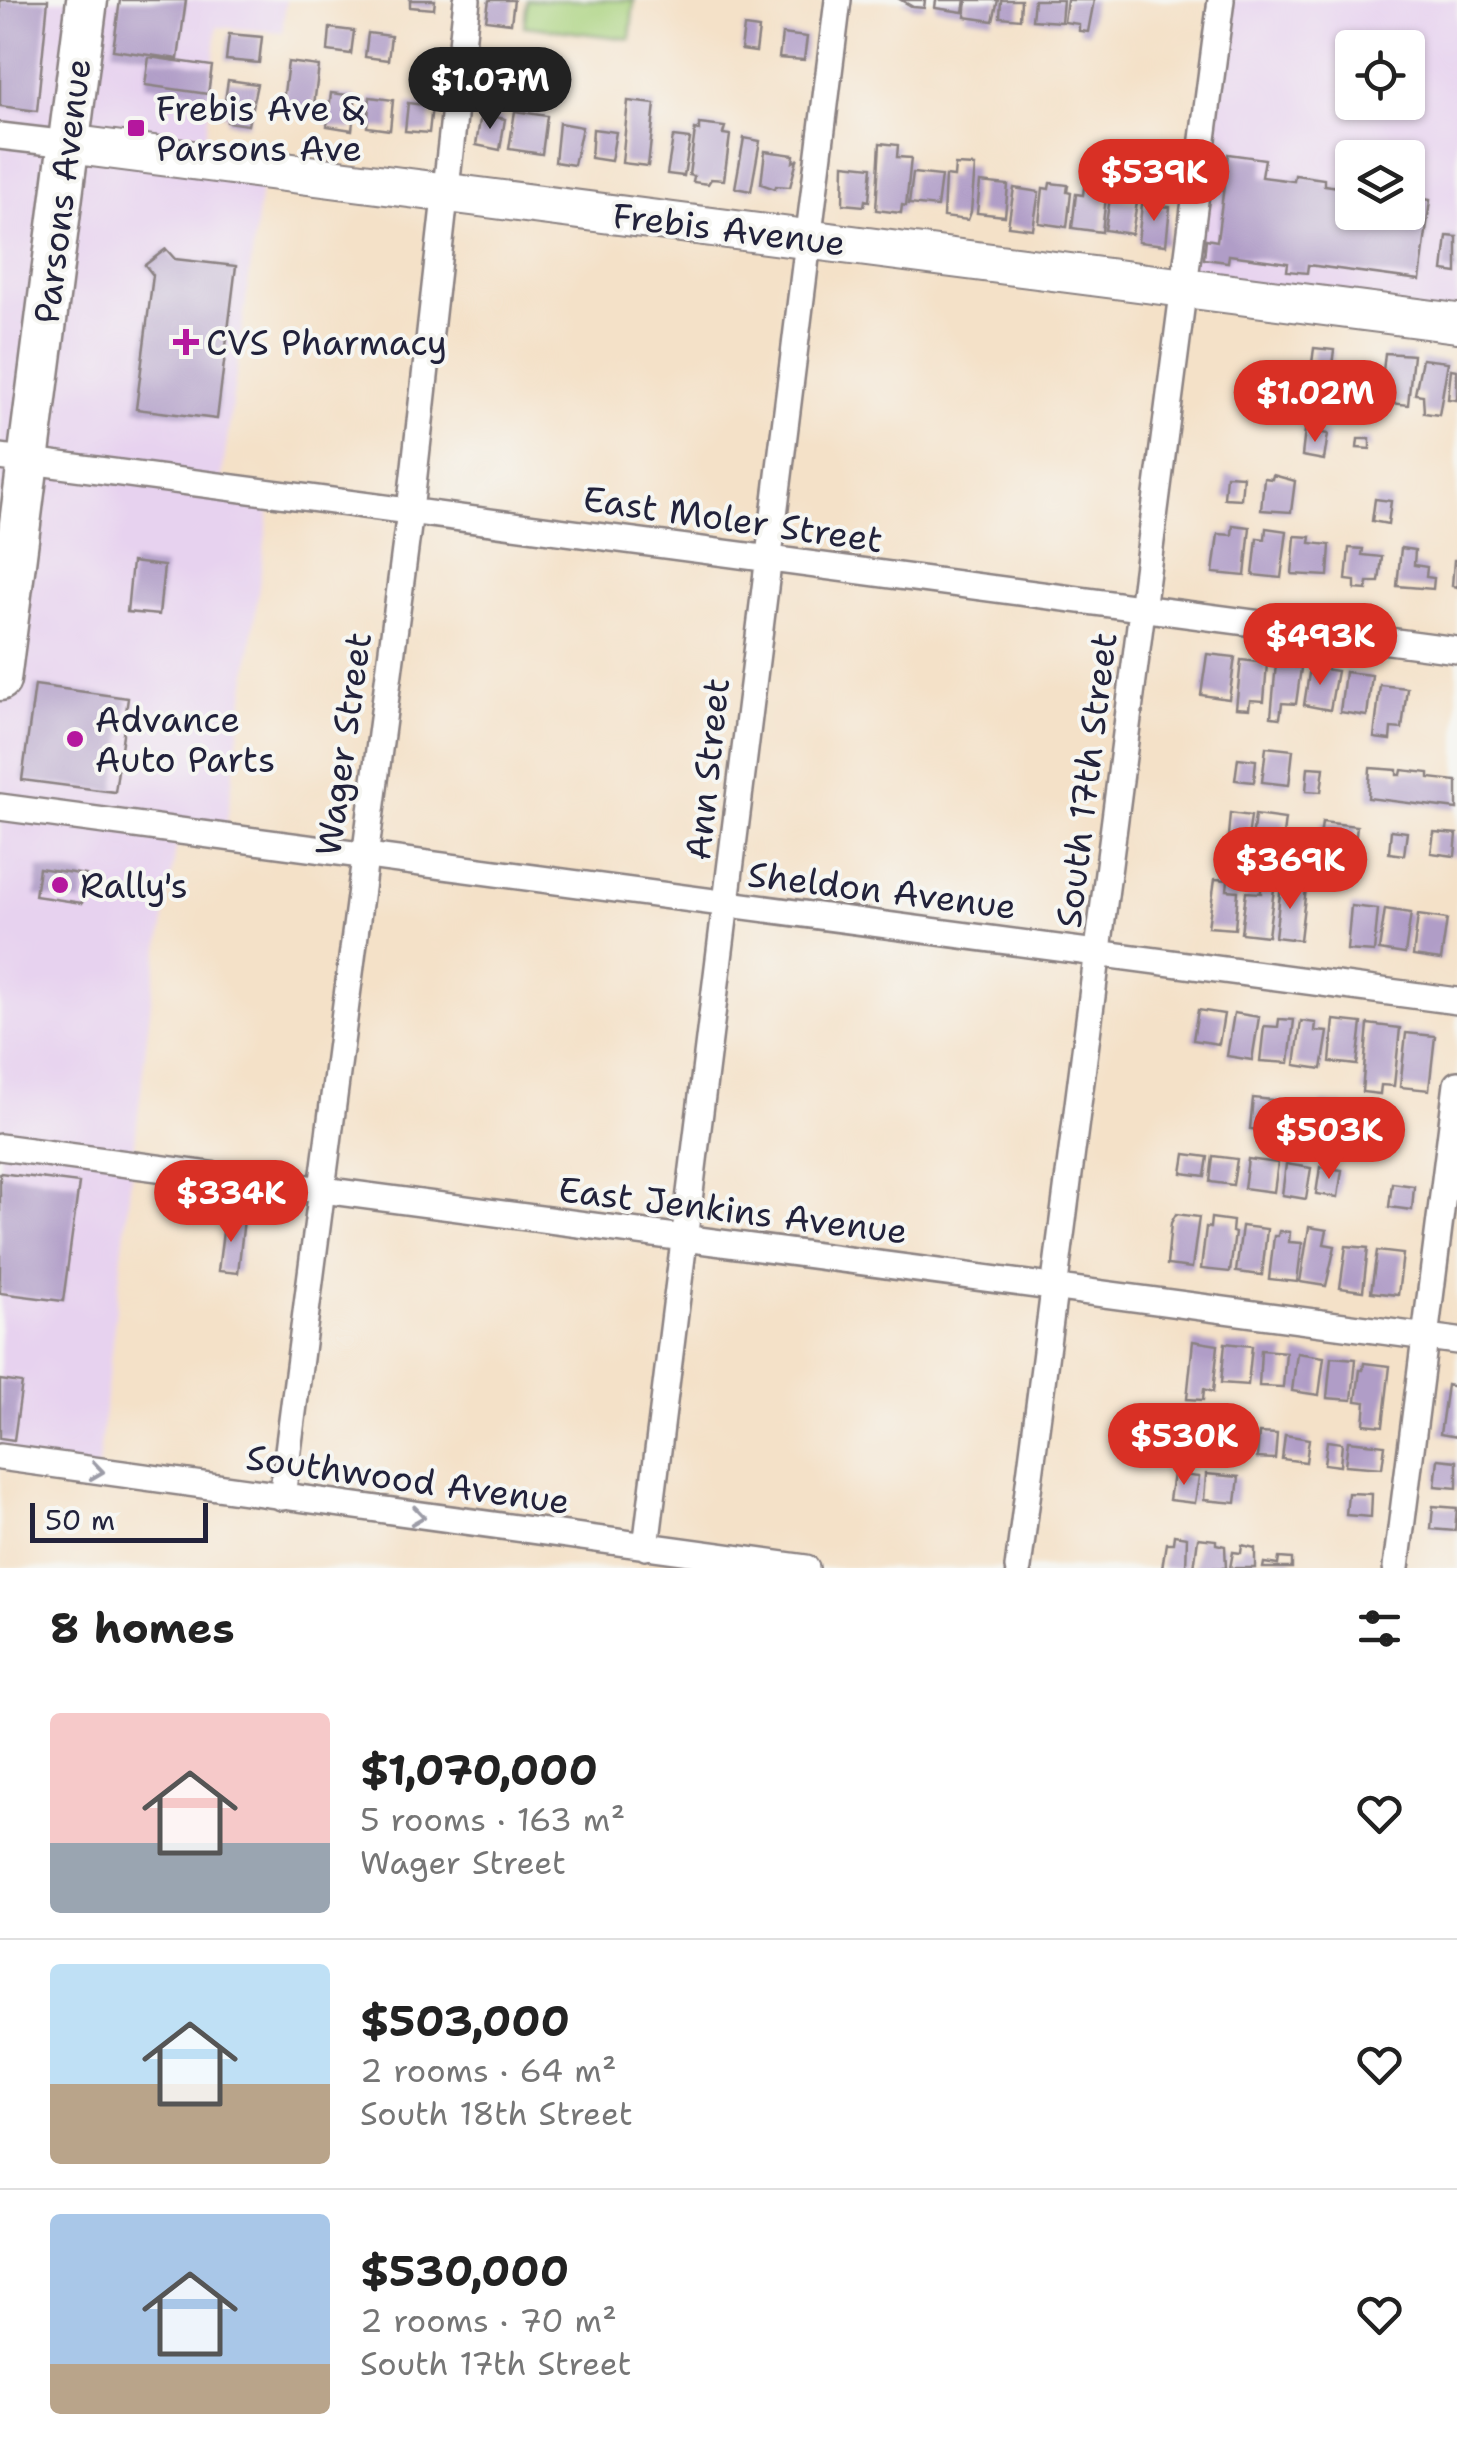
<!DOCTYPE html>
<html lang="en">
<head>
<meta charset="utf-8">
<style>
  :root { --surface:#fff; --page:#f6f6f6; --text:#222; --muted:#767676; --line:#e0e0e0; --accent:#d93025 }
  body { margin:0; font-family:"Shantell Sans",sans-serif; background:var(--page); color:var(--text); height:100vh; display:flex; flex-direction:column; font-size:38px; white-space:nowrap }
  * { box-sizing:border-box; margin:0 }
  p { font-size:32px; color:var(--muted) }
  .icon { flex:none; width:55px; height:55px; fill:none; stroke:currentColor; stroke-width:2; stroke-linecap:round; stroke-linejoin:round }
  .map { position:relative; height:1568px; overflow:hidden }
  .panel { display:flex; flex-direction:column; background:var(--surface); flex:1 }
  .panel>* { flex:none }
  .fabs { position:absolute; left:1335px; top:30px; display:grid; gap:20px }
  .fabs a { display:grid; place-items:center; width:90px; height:90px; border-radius:10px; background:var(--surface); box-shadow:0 2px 8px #0004; font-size:50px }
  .scale { position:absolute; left:30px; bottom:25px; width:178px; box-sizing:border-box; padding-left:10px; border:5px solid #22223b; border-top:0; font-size:28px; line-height:35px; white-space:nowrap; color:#22223b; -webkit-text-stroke:8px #f6f6f2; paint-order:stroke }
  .price { position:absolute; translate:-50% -85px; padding:0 22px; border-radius:35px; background:var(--accent); color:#fff; font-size:32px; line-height:65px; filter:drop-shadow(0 2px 5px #0008) }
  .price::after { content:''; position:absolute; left:50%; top:60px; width:30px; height:22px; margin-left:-15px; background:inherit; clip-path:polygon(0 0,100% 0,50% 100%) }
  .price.on { background:#222; color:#fff }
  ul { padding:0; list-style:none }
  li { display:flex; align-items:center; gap:30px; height:250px; padding:0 50px }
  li+li { border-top:2px solid var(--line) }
  li span { display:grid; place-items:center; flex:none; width:280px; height:200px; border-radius:10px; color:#555 }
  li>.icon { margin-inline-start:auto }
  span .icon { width:120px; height:120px; fill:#fffc; stroke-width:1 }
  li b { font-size:42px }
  h2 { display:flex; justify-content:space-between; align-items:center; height:120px; padding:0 50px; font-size:42px }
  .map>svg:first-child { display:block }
  .built { fill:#e7d2ef; fill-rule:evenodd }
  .green { fill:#a8d17c; stroke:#657a5c; stroke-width:2.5 }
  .building { fill:#b09dc7 }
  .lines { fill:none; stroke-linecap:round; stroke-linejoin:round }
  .minor-casing { stroke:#8b8282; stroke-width:30 }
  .secondary-casing { stroke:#8b8282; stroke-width:42 }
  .primary-casing { stroke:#8b8282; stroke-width:45 }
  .minor { stroke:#fff; stroke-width:25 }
  .secondary { stroke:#fff; stroke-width:38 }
  .primary { stroke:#fff; stroke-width:40 }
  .oneway { stroke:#9c9ca7 }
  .poi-dot { fill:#b5179e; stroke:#f6f6f2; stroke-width:4 }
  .labels { text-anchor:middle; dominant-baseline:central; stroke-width:8; stroke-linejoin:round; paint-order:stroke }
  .poi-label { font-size:35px; fill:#22223b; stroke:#f6f6f2; text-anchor:start }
  .street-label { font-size:35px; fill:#22223b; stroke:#f6f6f2 }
</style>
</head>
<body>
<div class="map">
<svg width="1457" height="1568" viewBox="0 0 1457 1568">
  <rect width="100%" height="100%" fill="#f6f6f2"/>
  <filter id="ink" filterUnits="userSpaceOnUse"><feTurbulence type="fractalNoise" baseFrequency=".01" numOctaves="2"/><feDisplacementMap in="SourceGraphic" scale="20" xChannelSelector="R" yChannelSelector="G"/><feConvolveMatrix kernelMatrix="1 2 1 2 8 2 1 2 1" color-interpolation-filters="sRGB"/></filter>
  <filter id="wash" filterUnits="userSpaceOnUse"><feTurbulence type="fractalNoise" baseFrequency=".0048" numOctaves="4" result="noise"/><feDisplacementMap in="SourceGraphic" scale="40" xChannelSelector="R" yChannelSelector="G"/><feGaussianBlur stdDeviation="2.25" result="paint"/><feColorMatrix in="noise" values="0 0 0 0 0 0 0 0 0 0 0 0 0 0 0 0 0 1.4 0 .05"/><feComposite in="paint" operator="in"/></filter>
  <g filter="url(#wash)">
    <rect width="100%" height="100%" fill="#f4e1c8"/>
    <path class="built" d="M0,0H286L282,32L217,27L204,158L264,166L221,485L272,491L225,835L179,830L151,1001L97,1475L0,1463Z
      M1220,0H1457V324L1180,286ZM1352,48H1408V102H1352ZM1352,158H1408V212H1352Z"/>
    <path class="green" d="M527,0H634L630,39L524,26Z"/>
    <g id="blocks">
      <path class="building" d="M0,0H48L37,111L0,106Z
        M120,0H186L178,59L113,50Z
        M410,0H435L434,9L410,7Z
        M489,0H514L511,23L486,20Z
        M901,0H925L924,8L913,7Z
        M936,0H965L963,12L935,8Z
        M967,0H998L993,21L965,17Z
        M1001,0H1021L1020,19L1000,17Z
        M1034,0H1063L1061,22L1032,20Z
        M1067,0H1094L1088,32L1079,31V24L1064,22Z
        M744,27L759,29L756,52L741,50Z
        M330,28L354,31L351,54L328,51Z
        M368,33L391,36L388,60L365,57Z
        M229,34L262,37L259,63L226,60Z
        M782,34L807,37L804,60L779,58Z
        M531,53L555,56L553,79L529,76Z
        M149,57L212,66L208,94L145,85Z
        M288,62L319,66L313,113L282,109Z
        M228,80L257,84L248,125L227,122L228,115H223Z
        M331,93L356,96L352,130L327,126Z
        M370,97L393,100L390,130L367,127Z
        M628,101L655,104L648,166L622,163Z
        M408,103L432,106L429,133L405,131Z
        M515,111L547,116L542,154L509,149Z
        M481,114L505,119L500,150L476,145Z
        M559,123L582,127L574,165L555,162Z
        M699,124L725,127L723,134L730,135L724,180L711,179L708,184L693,182L694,176L689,175L695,130L699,131Z
        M593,129L616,132L611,161L591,158Z
        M673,137L690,139L684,176L667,174Z
        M744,138L760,141L751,191L735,188Z
        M880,143L898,145L897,157L911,158L906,206L902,205L901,213L876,210Z
        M765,151L794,155L793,162L797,160L790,187L776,186L775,189L761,184Z
        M1228,154L1265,159L1262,177L1294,181L1295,175L1324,179V185L1352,189V212H1408V196L1430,200L1420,280L1308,265L1307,273L1287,271L1288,263L1229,255L1228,262L1204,259L1206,239L1217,241Z
        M844,164L872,167L869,201L865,200L864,206L843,204Z
        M955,165L975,166L971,212L968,220L943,217L945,176L954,177Z
        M913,173L941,176L937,207L909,204Z
        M980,182L1008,185L1005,216L977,213Z
        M1050,183L1068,185L1067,192L1071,193L1067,227L1039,223L1043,188L1049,189Z
        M1084,187L1103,189L1102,196L1106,197L1102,232L1072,228L1076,194L1083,195Z
        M1014,188L1039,192L1033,229L1008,226Z
        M1110,198L1137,202L1132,234L1105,230Z
        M1142,204L1170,207L1166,245L1138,242Z
        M1447,236L1457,237V273L1443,271Z
        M166,249L175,259L236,266L217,419L136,409L153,275L145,265Z
        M1314,348L1334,350L1329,388L1309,386Z
        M1385,353L1413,355L1408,405L1389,403L1390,390L1381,389Z
        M1422,359L1448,362L1439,415L1424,413L1423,395L1415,394Z
        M1451,369L1457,370V400L1448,399Z
        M1305,430L1328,434L1324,460L1302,456Z
        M1358,439H1370V449L1357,448Z
        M1226,475L1243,476L1241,499L1224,498Z
        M1273,475L1295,481L1291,512L1261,510L1264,478L1272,479Z
        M1375,499L1391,501L1388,524L1372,521Z
        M1233,525L1250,527L1245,576L1213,573L1218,534L1232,535Z
        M1266,528L1287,531L1281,578L1253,575L1257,538L1265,539Z
        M1295,536L1311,537L1310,543L1330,545L1328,576L1292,574Z
        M1349,548L1363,549L1362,555L1382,557L1379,582H1368L1367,590L1355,589V581L1346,580Z
        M1401,548L1415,550L1414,565L1427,567L1426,577L1434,578L1433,589L1397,586Z
        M1454,560H1457V587L1452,586Z
        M132,562L164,566L159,615L127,612Z
        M1207,654L1235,657L1229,699L1201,695Z
        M1241,660L1267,663L1264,701L1250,700L1249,709L1236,708Z
        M1276,664L1301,668L1296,704L1282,703L1280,718L1271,717Z
        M1310,667L1337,671L1330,710L1304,705Z
        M1345,672L1372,675L1367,716L1340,712Z
        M35,685L128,698L115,792L22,780Z
        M1380,685L1407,688L1402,729L1391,728L1390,740L1374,738Z
        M1266,747L1293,750L1289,785L1262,782Z
        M1238,758L1256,760L1254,782L1235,780Z
        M1308,767L1324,768L1321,792L1306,791Z
        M1370,768L1397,770V775H1401L1402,770L1429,773V778L1457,781V809L1368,798Z
        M1230,813L1251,816L1248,838L1228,836Z
        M1255,815L1285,819L1281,850L1251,847Z
        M1322,822L1357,826L1353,858L1318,854Z
        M1391,830L1407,832L1404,855L1389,853Z
        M1434,832L1457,834L1455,856L1431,853Z
        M39,868L86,875L82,903L35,896Z
        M1215,879L1228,880L1227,890L1238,891L1235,929L1208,927Z
        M1281,885L1306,888L1300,940L1275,937Z
        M1261,887L1274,889L1268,936L1241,933L1246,892L1261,893Z
        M1351,906L1378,909L1374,952L1347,950Z
        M1385,909L1411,913L1405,954L1379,950Z
        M1418,915L1447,919L1441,960L1413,956Z
        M1198,1010L1224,1014L1219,1044L1193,1040Z
        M1234,1013L1259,1017L1252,1060L1227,1056Z
        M1279,1019L1294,1020L1289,1063L1260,1061L1264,1026L1278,1027Z
        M1334,1020L1362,1023L1357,1065L1330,1062Z
        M1301,1021L1316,1023L1315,1031L1328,1032L1322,1069L1295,1065Z
        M1368,1024L1400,1028L1394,1086L1381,1085L1380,1094L1362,1092Z
        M1406,1033L1435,1036L1429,1090L1400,1087Z
        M1253,1098L1284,1101L1281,1132L1250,1129Z
        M1322,1103L1344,1106L1340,1141L1317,1138Z
        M1288,1106L1314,1109L1312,1134L1285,1131Z
        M1372,1124L1386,1125L1384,1147L1370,1146Z
        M1185,1154L1208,1157L1205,1176L1182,1173Z
        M1213,1156L1237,1159L1233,1185L1210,1182Z
        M1248,1159L1278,1163L1274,1192L1244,1188Z
        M1286,1164L1311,1168L1306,1199L1282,1195Z
        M1320,1167L1342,1170L1338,1197L1316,1194Z
        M0,1173L79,1183L63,1301L0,1293Z
        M1392,1183L1414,1186L1412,1210L1389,1207Z
        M1176,1214L1199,1217L1192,1268L1167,1265L1171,1223Z
        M225,1216L244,1219L238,1273L218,1271Z
        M1211,1218L1233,1221L1232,1232L1235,1233L1230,1272L1201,1269L1206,1227L1210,1228Z
        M1242,1226L1267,1229L1262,1275L1236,1272Z
        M1309,1227L1327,1230L1324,1244L1335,1246L1326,1286L1300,1282Z
        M1279,1231L1290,1232L1289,1242L1302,1243L1297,1282L1269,1279L1274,1236H1278Z
        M1346,1246L1368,1248L1363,1291L1340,1288Z
        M1377,1251L1403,1254L1398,1295L1371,1292Z
        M1193,1341L1218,1345L1213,1392L1204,1389L1203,1400L1187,1399Z
        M1225,1343L1252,1346L1248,1385L1221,1383Z
        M1261,1350L1286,1352L1283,1387L1259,1386Z
        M1297,1353L1324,1357L1319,1395L1292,1391Z
        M1331,1357L1356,1359L1352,1400L1327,1398Z
        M1364,1363L1390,1366L1383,1426L1364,1424L1366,1402L1356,1401L1360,1370H1363Z
        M0,1380L22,1383L14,1440L0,1438Z
        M1447,1385L1457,1387V1437L1440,1434Z
        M1214,1426L1238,1429L1234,1453L1210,1450Z
        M1195,1432L1206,1433L1205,1448L1194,1446Z
        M1259,1433L1277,1434L1275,1459L1257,1458Z
        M1285,1435L1309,1439L1306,1462L1282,1459Z
        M1327,1441L1342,1443L1340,1466L1324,1464Z
        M1348,1441L1385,1445L1382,1468L1345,1465Z
        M1438,1459L1457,1461V1488L1435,1486Z
        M1173,1474L1199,1477L1195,1503L1169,1500Z
        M1206,1474L1239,1477L1236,1503L1204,1500Z
        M1348,1493L1372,1494L1371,1517L1346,1515Z
        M1433,1506L1457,1508L1455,1531L1431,1529Z
        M1174,1535L1187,1537L1186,1568H1162L1166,1543H1173Z
        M1198,1538L1216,1540V1544L1225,1546L1226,1568H1194Z
        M1242,1545L1255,1548V1568H1230L1233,1552L1241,1553Z
        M1279,1558L1292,1559V1568H1263L1264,1563L1278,1565Z"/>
    </g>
  </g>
  <g filter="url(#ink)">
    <use href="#blocks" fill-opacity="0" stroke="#8b8282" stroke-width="2.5"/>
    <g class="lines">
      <defs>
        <path id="minor" d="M0,136L68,144
          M0,457L1457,650
          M0,807L1457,1001
          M0,1147L1457,1341
          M0,1457L806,1568
          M282,1497L410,511L467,0
          M646,1547L838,0
          M1018,1568L1221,0
          M1396,1568L1457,1084"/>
        <path id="secondary" d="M68,144L1457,323"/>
        <path id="primary" d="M0,680L87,0"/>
      </defs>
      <use href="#minor" class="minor-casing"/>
      <use href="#secondary" class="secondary-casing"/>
      <use href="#primary" class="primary-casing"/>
      <use href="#minor" class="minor"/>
      <use href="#secondary" class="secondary"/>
      <use href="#primary" class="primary"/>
    </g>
    <defs><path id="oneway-chevron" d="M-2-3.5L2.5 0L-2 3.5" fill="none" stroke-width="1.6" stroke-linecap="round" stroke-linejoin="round" transform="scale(2.5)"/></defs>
    <g class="oneway">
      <use href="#oneway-chevron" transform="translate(97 1471) rotate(8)"/>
      <use href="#oneway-chevron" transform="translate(418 1516) rotate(8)"/>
    </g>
  </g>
  <g class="poi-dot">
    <rect x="126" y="118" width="20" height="20" rx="5"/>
    <path d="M181 327h10v10h10v10h-10v10h-10v-10h-10v-10h10z"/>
    <circle cx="75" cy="739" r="10"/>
    <circle cx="60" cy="885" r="10"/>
  </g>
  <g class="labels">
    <g class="poi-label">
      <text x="156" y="108">Frebis Ave &amp;<tspan x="156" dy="40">Parsons Ave</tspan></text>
      <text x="206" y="342">CVS Pharmacy</text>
      <text x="95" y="719">Advance<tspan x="95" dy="40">Auto Parts</tspan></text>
      <text x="80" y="885">Rally's</text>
    </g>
    <g class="street-label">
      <text transform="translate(62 191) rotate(-83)">Parsons Avenue</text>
      <text transform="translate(729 229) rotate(7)">Frebis Avenue</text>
      <text transform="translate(733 519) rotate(8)">East Moler Street</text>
      <text transform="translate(343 744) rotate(-82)">Wager Street</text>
      <text transform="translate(707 769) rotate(-84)">Ann Street</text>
      <text transform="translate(1086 780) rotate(-83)">South 17th Street</text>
      <text transform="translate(882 890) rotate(7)">Sheldon Avenue</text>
      <text transform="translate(733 1210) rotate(7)">East Jenkins Avenue</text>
      <text transform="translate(408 1479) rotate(8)">Southwood Avenue</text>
    </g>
  </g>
</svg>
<div class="fabs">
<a><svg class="icon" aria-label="locate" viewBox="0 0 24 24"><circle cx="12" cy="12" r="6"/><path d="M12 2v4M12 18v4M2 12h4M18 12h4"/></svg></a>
<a><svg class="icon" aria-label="layers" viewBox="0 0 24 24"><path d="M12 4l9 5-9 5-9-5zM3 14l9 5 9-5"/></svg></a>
</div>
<div class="scale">50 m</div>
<b class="price on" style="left:490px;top:132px">$1.07M</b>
<b class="price" style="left:1154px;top:224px">$539K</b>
<b class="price" style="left:1315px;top:445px">$1.02M</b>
<b class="price" style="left:1320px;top:688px">$493K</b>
<b class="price" style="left:1290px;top:912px">$369K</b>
<b class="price" style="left:1329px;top:1182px">$503K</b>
<b class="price" style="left:231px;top:1245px">$334K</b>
<b class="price" style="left:1184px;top:1488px">$530K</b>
</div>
<section class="panel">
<h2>8 homes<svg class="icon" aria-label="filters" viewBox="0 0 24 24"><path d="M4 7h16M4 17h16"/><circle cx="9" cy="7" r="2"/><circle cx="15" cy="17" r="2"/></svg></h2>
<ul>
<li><span style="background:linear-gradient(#f6c9c9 65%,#9aa5b1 0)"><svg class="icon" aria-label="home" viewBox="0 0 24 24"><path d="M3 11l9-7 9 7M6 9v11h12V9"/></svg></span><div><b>$1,070,000</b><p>5 rooms · 163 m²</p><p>Wager Street</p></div><svg class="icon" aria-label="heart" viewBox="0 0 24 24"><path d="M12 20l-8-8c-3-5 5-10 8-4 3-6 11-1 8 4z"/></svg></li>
<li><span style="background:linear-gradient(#bfe0f5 60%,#b9a48a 0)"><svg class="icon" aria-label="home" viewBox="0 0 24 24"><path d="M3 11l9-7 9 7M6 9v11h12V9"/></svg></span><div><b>$503,000</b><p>2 rooms · 64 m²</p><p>South 18th Street</p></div><svg class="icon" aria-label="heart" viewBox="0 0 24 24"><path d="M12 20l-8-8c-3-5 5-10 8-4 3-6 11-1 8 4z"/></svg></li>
<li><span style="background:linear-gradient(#a9c7e8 75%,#b9a48a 0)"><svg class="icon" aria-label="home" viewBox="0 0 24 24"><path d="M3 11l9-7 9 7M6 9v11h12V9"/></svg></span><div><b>$530,000</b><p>2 rooms · 70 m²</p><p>South 17th Street</p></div><svg class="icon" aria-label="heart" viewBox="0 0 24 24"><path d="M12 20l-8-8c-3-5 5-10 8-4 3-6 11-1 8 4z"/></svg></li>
</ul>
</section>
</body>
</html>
